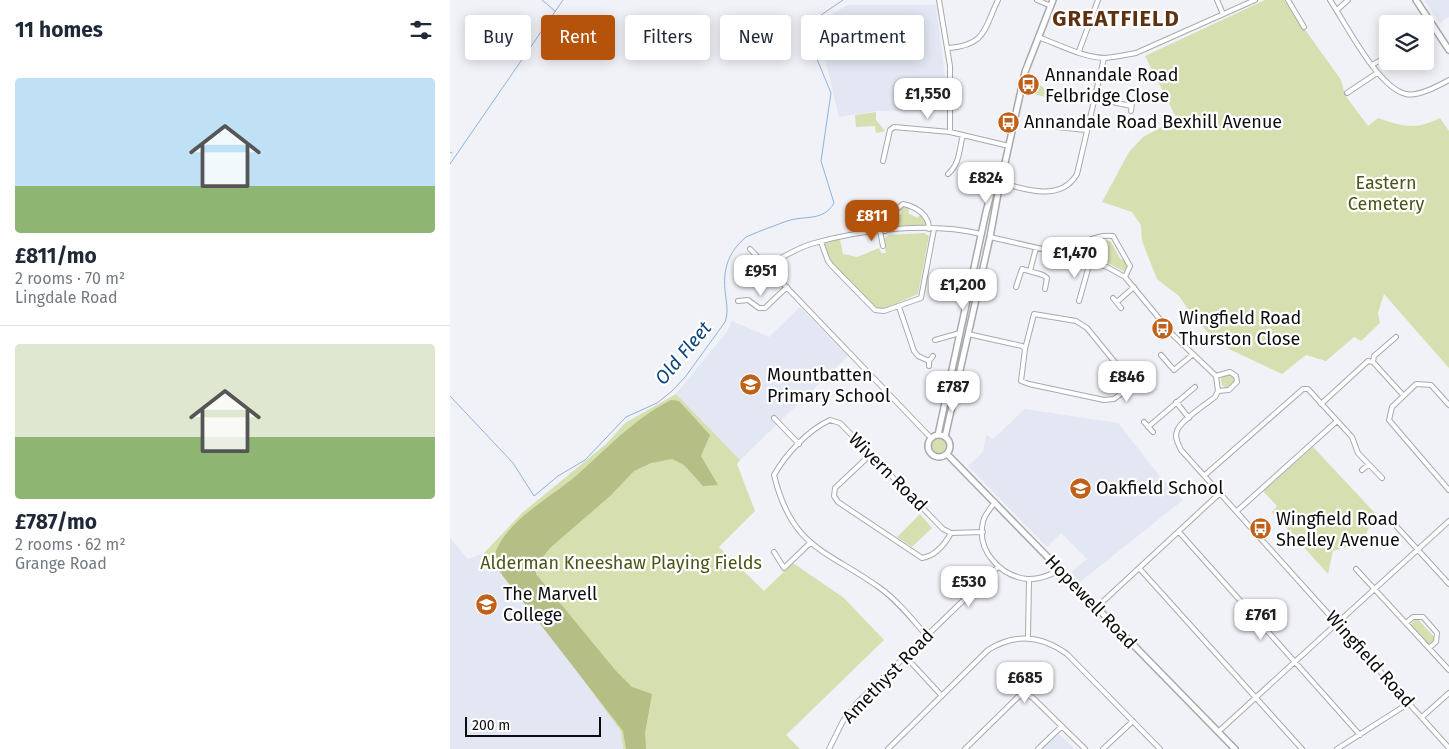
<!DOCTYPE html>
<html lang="en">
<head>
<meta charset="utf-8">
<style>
  :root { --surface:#fff; --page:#f6f6f7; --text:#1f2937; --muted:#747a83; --line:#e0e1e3; --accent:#b45309 }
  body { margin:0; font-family:"Fira Sans",sans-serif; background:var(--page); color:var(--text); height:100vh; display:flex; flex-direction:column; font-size:19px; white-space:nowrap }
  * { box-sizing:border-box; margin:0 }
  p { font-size:16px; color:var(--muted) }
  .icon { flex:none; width:28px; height:28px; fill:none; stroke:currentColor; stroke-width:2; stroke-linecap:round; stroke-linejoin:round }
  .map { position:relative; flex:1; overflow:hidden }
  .panel { display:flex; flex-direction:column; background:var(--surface); width:450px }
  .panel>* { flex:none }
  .top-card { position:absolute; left:15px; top:15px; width:475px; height:45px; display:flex; gap:10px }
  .tools { position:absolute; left:929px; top:15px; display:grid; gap:10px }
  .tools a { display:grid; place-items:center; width:55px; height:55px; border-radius:5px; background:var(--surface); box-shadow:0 2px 12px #0003; font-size:25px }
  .scale { position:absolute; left:15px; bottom:12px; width:136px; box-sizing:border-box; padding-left:5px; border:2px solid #0d0d0f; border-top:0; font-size:14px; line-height:18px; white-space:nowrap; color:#0d0d0f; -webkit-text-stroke:4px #fff; paint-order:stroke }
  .price { position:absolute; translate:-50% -42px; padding:0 11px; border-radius:10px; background:#fff; color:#222; font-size:16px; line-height:32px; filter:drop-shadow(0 1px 2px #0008) }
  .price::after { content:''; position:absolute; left:50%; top:30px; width:15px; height:11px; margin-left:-8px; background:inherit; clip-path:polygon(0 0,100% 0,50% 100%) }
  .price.current { background:var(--accent); color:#fff }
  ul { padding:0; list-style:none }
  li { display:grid; align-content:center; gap:10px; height:265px; padding:0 15px }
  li+li { border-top:1px solid var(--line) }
  li span { display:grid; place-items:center; height:155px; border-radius:5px; color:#555 }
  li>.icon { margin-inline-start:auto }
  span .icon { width:90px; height:90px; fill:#fffc; stroke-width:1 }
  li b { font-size:21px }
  h2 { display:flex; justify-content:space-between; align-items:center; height:60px; padding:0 15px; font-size:21px }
  .chip { padding:0 18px; border-radius:5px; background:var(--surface); box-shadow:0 2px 12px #0003; font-size:18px; line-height:45px }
  .chip.current { background:var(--accent); color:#fff }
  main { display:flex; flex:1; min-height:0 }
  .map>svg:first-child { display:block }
  .built { fill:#e2e7f3 }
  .green { fill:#d6dfb0 }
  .forest { fill:#b4be85 }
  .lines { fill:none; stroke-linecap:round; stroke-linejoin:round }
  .stream { stroke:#8bb2df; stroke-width:1 }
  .minor-casing { stroke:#a7a9ae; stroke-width:6 }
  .tertiary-casing { stroke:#a7a9ae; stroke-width:8 }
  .minor { stroke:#fff; stroke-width:4 }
  .tertiary { stroke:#fff; stroke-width:5 }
  .labels { text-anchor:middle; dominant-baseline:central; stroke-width:4.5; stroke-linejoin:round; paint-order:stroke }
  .poi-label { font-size:18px; fill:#0d0d0f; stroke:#fff; text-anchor:start }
  .park-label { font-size:18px; fill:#4c5515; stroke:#fff }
  .street-label { font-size:18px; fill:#0d0d0f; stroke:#fff }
  .water-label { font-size:19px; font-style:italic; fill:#09457b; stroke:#fff }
  .district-label { font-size:22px; font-weight:bold; letter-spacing:1px; fill:#5f3111; stroke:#fff }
</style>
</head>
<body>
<main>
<section class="panel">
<h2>11 homes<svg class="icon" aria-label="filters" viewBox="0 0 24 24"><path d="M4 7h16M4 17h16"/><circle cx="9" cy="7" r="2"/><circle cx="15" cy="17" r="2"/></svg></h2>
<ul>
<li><span style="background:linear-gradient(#bfe0f5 70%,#8fb573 0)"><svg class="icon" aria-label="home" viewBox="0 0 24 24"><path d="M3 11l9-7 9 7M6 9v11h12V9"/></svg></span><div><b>£811/mo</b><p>2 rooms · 70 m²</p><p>Lingdale Road</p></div></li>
<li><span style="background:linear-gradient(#dfe7d0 60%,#8fb573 0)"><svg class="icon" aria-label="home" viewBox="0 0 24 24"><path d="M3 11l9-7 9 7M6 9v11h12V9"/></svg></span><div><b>£787/mo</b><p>2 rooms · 62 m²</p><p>Grange Road</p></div></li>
</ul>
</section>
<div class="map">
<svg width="999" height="749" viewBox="0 0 999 749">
  <rect width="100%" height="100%" fill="#f0f2f8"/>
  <path class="built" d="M974,0H999V17L990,23Z
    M397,5H486L496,85L481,88L480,111H427L389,117L369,33L379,16Z
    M350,307L398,356L290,460L226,394L276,333L282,321L319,337Z
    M575,409L668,423L709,475L733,500L630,582L621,572L637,559L611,533L597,547L518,466L533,452L536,435L543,439Z
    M0,538L18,559L34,553L111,649L171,732L173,749H0Z
    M608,733L625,749H590Z"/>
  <path class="green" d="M815,0H834L891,80L895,95L918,126L928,118C953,127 966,130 990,118L999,131V368L934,294L928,313L930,323L911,341L904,337L876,361L856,355L832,374L781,350L762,337L741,314L730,297L707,279L692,241L691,225L682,212L652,202L679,152L693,137L727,119L695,56Z
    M581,78L599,92L595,97L577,92Z
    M426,112V120L435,131L426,133L425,126L406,127L405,115Z
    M454,206L460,207L458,213L467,218L471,214L477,222L474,225L437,226L436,218L440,215L444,219L452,213L450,209Z
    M474,233L479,236L468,294L433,309L426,308L378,260L373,243L390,239L393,254L407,257L429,248L431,253H436L434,239L439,235Z
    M657,240L661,242L671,260L675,258L678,264L675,272L658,263L627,253L632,245L635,248Z
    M771 381a7 7 0 1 1 14 0a7 7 0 1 1-14 0Z
    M226,394L290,460L287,464L305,511L269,547L314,591L343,563L394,598L434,640L336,735L350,749H173L171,732L111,649L34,553L72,513L156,444L175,423Z
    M481 446a8 8 0 1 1 16 0a8 8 0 1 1-16 0Z
    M863,447L925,513C912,544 916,541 883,551L878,574L822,512L827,506L813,491Z
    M470,514L482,528L462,547L447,537Z
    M967,618L986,639L978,646L960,625Z
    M570,674L580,675L589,683L581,691H570L562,682Z"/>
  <path class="forest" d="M221,400L229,401L260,435L251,456L268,485L253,486L234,465L222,459L201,463L184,471L160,496L100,548L86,566V574L166,671L182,687L202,694L195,733L196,749H176L173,731L53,576C48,568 42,561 46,551C58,520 101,497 126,476C159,447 181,421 221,400Z"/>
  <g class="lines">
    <path class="stream" d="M92,0L105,11
      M0,152L2,153
      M0,164L113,0
      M0,396L63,463L84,496L108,476L135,460L176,417L207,403L222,391L236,376L275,322C278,314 277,306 276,298C272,273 276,254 296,237C309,231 324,226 337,221C355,215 373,222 384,203L371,161L381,93L362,47L361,37L363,25L371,15L393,0"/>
    <defs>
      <path id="minor" d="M489,0L500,66V132
        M587,0L601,6
        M767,0L773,14
        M838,0L854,27
        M880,0C896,24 928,88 956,94C968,97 988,86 999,80
        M887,10L898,0
        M588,37C608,44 634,58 655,58C666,57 676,55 686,53L805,0
        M499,48C536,45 534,29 548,0
        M629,51L648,0
        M962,61L965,64
        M922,65L938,56
        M897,93L927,73
        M644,98L681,106
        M681,111L682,103
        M607,127L636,130
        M433,161L440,130L444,127L500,132L559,146
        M498,174C510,164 509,149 513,135
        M549,182C575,190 611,202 627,174L654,58
        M430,231L433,246
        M435,231L436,217L453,204C467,207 479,215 479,229
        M540,237L623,256L657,267L675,277L722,334L766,376L768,391L765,397C756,404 730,421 727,431C724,438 729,445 731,450L999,748
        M371,242L378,261L382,266L425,310L434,311L471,298L484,229
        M300,249L481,438
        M623,256C627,242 649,234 663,236L680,266L675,277
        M317,266C331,258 345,249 361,244C411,229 481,222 531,234
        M580,271L586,248
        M566,287L572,269L593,275L597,278L595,289
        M663,298L671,308
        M288,301L298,300L309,308H315L337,287
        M629,301L640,262
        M667,302L684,287
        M449,307L464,351L468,356L479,361
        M518,334L572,346L575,349L571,381L579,384L654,400L664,399L680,387L681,382L637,328L626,321L584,314L575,349
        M485,340L510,333
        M711,355L724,370L742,355
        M923,362L953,395
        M479,366V361L483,356
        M766,376L780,372L786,376L787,382L779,390L768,391
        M726,402L739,418
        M871,404L918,361L923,362L924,356L946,337
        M999,405L981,385L966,384L942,407L939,420L999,490
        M324,418L349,444
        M694,422L703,432
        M698,427L745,387
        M420,455L385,488L384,496L388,502L472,558C485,556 495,544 501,533
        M912,470L918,465
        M755,475L853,389H858L902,437L908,453L932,478
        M545,502C541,508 534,515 533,522C526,551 551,576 577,579C589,580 600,575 610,570
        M787,511L887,421
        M947,527L999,584
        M729,532L910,735
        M324,552L334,568L360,543
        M689,568L852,749
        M906,569L999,670
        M647,607L770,493
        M956,623L963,617H973L987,633L986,642L979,648
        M476,635C462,619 448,601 430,588C377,550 342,549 324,475C336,454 358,430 380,420L390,423L493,529L501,533L533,532
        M578,637L579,579
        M455,656L492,696
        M972,717L999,693
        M768,732L999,521
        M379,749L393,721L407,703L548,567
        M438,749L538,650C565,633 591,635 617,654L710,749
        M515,749L568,697L577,694L583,698L635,749
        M588,749L612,726
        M653,749L683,721
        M887,749L959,703"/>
      <path id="tertiary" d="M966,0L999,50
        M478 446a11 11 0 1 1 22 0a11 11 0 1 1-22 0Z
        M488,435L536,212L542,190L555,163L575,72L603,0
        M495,437L540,237L551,177
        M497,454L785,749"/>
    </defs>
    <use href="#minor" class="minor-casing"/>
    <use href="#tertiary" class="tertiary-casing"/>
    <use href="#minor" class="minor"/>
    <use href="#tertiary" class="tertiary"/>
  </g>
  <defs>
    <symbol id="bus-disc" viewBox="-11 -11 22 22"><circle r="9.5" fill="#bf6118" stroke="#fff"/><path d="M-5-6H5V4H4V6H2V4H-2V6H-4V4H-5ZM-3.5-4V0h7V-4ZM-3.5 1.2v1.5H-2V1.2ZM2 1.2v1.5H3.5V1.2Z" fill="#fff"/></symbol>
    <symbol id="school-disc" viewBox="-11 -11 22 22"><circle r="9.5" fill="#bf6118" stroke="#fff"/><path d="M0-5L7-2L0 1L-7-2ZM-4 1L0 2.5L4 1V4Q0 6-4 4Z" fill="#fff"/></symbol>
  </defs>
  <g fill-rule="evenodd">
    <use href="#bus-disc" x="566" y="72" width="25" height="25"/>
    <use href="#bus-disc" x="546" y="110" width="25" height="25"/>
    <use href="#bus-disc" x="700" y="316" width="25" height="25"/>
    <use href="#school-disc" x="288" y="372" width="25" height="25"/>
    <use href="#school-disc" x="618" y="476" width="25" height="25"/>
    <use href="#bus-disc" x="798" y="516" width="25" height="25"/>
    <use href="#school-disc" x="24" y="592" width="25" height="25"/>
  </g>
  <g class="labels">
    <g class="poi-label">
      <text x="595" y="75">Annandale Road<tspan x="595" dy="21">Felbridge Close</tspan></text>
      <text x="574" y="122">Annandale Road Bexhill Avenue</text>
      <text x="729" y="318">Wingfield Road<tspan x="729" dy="21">Thurston Close</tspan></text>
      <text x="317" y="375">Mountbatten<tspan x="317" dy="21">Primary School</tspan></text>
      <text x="646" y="488">Oakfield School</text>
      <text x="826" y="519">Wingfield Road<tspan x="826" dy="21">Shelley Avenue</tspan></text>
      <text x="53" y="594">The Marvell<tspan x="53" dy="21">College</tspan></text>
    </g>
    <g class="park-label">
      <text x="936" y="183">Eastern<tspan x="936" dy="21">Cemetery</tspan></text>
      <text x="171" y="563">Alderman Kneeshaw Playing Fields</text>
    </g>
    <g class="street-label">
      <text transform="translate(438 472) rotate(45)">Wivern Road</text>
      <text transform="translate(641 602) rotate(46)">Hopewell Road</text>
      <text transform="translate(920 659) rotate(48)">Wingfield Road</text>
      <text transform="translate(438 676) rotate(-46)">Amethyst Road</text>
    </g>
    <g class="water-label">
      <text transform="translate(233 353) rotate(-50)">Old Fleet</text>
    </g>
    <g class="district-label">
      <text x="666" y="18">GREATFIELD</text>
    </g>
  </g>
</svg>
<div class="tools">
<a><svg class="icon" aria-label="layers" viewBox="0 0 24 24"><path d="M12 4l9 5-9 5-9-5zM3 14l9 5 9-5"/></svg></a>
</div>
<div class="scale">200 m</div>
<b class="price" style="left:478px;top:120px">£1,550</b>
<b class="price" style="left:536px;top:204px">£824</b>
<b class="price current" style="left:422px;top:242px">£811</b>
<b class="price" style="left:625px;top:279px">£1,470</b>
<b class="price" style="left:311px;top:297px">£951</b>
<b class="price" style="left:513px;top:311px">£1,200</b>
<b class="price" style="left:677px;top:403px">£846</b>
<b class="price" style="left:503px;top:413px">£787</b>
<b class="price" style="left:519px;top:608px">£530</b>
<b class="price" style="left:811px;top:641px">£761</b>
<b class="price" style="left:575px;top:704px">£685</b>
<div class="top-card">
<a class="chip">Buy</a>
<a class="chip current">Rent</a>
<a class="chip">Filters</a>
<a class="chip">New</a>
<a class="chip">Apartment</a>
</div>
</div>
</main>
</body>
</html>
